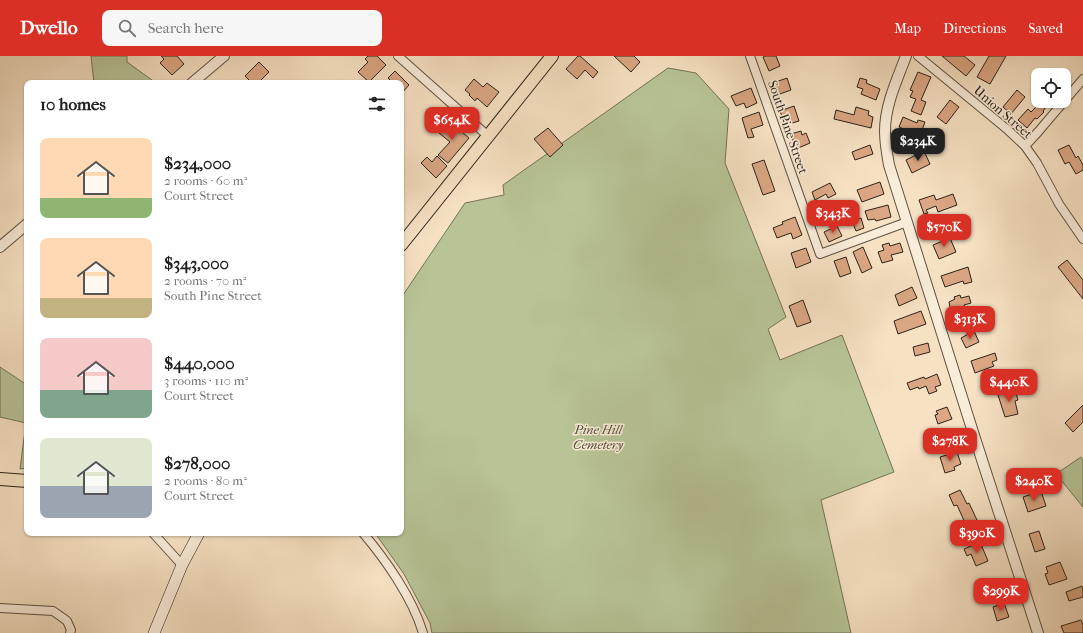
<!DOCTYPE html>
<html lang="en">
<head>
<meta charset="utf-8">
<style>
  :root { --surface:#fff; --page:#f6f6f6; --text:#222; --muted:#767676; --accent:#d93025 }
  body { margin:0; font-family:"IM FELL French Canon",serif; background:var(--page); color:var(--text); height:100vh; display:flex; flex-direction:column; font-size:15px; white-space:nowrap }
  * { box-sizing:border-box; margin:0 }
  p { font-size:13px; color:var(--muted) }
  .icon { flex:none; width:22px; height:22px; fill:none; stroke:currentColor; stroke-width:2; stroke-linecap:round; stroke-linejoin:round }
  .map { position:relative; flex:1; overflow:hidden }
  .panel { position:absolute; left:24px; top:24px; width:380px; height:456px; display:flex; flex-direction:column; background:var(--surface); border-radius:8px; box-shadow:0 1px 3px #0004 }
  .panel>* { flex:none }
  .tools { position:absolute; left:1031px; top:12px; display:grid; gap:8px }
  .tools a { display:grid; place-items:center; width:40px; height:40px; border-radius:8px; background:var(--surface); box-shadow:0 1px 3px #0004; font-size:20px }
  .price { position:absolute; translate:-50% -34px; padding:0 9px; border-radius:8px; background:var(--accent); color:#fff; font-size:13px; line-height:26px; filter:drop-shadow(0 1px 2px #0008) }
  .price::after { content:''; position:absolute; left:50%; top:24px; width:12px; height:9px; margin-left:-6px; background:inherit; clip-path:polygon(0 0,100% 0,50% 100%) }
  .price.active { background:#222; color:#fff }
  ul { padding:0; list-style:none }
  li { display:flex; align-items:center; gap:12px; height:100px; padding:0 16px }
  li span { display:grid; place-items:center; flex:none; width:112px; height:80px; border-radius:8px; color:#555 }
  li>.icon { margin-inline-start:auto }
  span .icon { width:48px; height:48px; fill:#fffc; stroke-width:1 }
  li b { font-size:17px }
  h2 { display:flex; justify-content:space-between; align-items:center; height:48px; padding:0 16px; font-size:17px }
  header { display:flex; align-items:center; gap:24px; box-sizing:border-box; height:56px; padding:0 20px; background:var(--accent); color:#fff }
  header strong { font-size:19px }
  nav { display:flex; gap:22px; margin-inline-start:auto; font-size:14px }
  .search { width:280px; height:36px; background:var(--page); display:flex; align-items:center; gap:10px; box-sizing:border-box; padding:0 14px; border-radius:8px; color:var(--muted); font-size:15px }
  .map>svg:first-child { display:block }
  .green { fill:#b8c497; stroke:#727358 }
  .building { fill:#dba784; stroke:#2c221a }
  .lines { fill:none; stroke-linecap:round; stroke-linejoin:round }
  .minor-casing { stroke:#5e5244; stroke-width:10 }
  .tertiary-casing { stroke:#5e5244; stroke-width:12 }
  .secondary-casing { stroke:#2c221a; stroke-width:12 }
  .primary-casing { stroke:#2c221a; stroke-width:14 }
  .minor { stroke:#f9ecd8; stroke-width:8 }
  .tertiary { stroke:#f9ecd8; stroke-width:10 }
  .secondary { stroke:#f9ecd8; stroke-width:11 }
  .primary { stroke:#f6e1c3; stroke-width:12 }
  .labels { text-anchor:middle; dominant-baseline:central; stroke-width:3; stroke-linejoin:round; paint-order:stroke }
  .street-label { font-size:13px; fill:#2c221a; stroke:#f9ecd8 }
  .park-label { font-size:13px; font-style:italic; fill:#565340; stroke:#f9ecd8 }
</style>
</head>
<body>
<header>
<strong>Dwello</strong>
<div class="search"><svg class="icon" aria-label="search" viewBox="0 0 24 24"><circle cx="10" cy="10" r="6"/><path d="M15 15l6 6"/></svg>Search here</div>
<nav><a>Map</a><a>Directions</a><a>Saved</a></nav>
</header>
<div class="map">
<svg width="1083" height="577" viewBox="0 0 1083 577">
  <rect width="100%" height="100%" fill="#f6e1c3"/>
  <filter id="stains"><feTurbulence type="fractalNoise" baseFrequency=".005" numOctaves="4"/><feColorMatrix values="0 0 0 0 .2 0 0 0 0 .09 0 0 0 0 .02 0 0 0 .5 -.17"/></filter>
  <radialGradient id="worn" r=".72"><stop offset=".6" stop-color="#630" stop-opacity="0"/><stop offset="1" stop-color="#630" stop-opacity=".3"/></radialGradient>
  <path class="green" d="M91,0H127V6L156,27H94Z
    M668,12L696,17L729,53L725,107L786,261L768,273L780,304L842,279L894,416L821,444L851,577H432L430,567L404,518L375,477H401V242L465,147L504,139L503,129Z
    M0,311L27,329V412L20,413L26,367L0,361Z
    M1081,401L1083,404V451L1056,418Z"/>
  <path class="building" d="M161,0H177L184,8L172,19L160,7L164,3Z
    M368,0H377L386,9L369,26L358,16L368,6L365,3Z
    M578,0H580L598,16L593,22L585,14L577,23L566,13Z
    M614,0H634L640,6L631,16Z
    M765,0H776L780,10L769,15L763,1Z
    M942,0H964L975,9L966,20Z
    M989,0H1006L990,28L977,21Z
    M259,6L269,16L260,25L261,27H252L245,20Z
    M395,15L409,29L401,38V27H389L391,25L388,22Z
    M918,16L931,21L921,44L926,46L921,59L911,55L916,43L910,41L913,35L910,34Z
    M787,22L791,34L777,39L773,27Z
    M860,22L867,24L866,27L880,33L876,44L861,38L863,33L857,31Z
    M474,23L483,31L487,27L499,36L487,51L477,42L475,45L469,39L470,38L465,34Z
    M751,32L757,47L746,52L744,47L736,50L731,40Z
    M1017,34L1025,41L1011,58L1003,51Z
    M950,44L959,51L946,68L937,61Z
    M1042,47L1046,51L1043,55L1044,56L1037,63L1035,62L1027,72L1018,64L1028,53L1031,56L1037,50L1038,51Z
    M794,50L799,65L785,69L780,55Z
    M856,51L869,55L868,59L873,61L871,72L834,63L836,54L854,59Z
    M759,56L763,69L751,73L754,81L748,82L742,62Z
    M903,61L917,67L918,64L925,66L919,82L905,77L906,74L899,71Z
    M449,65L469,82L448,107L438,99L450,86L439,77Z
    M548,72L563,89L550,101L534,83Z
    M801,75L802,79L806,77L810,87L796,93L791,78Z
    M870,89L873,98L855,104L852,96Z
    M1069,89L1076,102L1078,100L1083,109V114L1076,118L1069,106L1065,108L1058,94Z
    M924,95L930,108L912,117L906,104Z
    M437,100L447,110L436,122L421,107L427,101L432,106Z
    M764,104L775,135L763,139L752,108Z
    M880,126L884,138L862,146L857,134Z
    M830,127L836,138L828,142L826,138L815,144L812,136Z
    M953,138L957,149L938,156L936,150L926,154L928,157L924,158L919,144L934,139L936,144Z
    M888,149L891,161L876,165L875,163L868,164L865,155Z
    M838,153L842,163L822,170L818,160Z
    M795,161L802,179L793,183L791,177L777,182L773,172L783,168L782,166Z
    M861,162L864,172L856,175L852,165Z
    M837,170L842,180L829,186L824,176Z
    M950,182L956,196L939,203L933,189Z
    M889,187L890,190L900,187L903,196L891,199L893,204L882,207L878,196L884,194L882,189Z
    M863,191L872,212L862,217L853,196Z
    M806,192L811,206L796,212L791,197Z
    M846,201L851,217L840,221L834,205Z
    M1067,204L1083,224V243L1058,211Z
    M968,211L972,226L964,228L963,225L945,231L941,220Z
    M912,231L917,242L899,250L895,239Z
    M960,239L961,242L969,240L971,247L964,249L965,252L951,256L949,246L955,243L954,241Z
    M803,244L811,266L797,271L789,250Z
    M921,255L926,268L898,278L894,265Z
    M974,275L979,286L966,292L961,282Z
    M928,287L930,296L915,300L913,291Z
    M995,297L997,304L992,306L994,310L975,317L971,305Z
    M937,318L941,329L935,331L937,335L929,338L926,330L919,333L918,331L910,334L907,327L924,321L925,323Z
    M1015,334L1018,344L1015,345L1018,358L1005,361L998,339Z
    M1083,349V366L1073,376L1065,367Z
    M947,351L952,363L938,368L935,359L938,358L936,355Z
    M957,396L961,408L954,411L955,414L945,417L940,401Z
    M960,434L967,448L969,447L977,464L966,469L957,449L954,450L949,439Z
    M1041,435L1046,450L1028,456L1023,441Z
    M1039,475L1045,493L1035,496L1029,478Z
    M980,486L988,505L976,510L971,498L967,500L964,493Z
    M1060,506L1067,523L1049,529L1045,518L1048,517L1046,511Z
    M1082,530L1083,535V541L1069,545L1066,536Z
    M1004,547L1009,561L997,565L993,551Z
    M1081,564L1083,569V577H1064L1061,570Z"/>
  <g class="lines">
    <defs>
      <path id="minor" d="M398,0L488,80
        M750,0L820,198L907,166
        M918,0L1008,74L1025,90L1037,107L1059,148L1083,183
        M1025,90L1038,76L1083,23
        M153,477L182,509
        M363,477C386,504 413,543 423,577
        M0,552L53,555L63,562L67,565L71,574L70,577"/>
      <path id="tertiary" d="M906,0C897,24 885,49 885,75C885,87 887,98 889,109L972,373L1038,577
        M192,27L224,0
        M0,191L27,168"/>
      <path id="secondary" d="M154,577L182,509L199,477"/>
      <path id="primary" d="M401,189L552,0
        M0,423L27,425"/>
    </defs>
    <use href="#minor" class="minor-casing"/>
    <use href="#tertiary" class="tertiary-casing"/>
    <use href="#secondary" class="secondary-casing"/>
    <use href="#primary" class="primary-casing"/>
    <use href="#minor" class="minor"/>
    <use href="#tertiary" class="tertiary"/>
    <use href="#secondary" class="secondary"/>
    <use href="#primary" class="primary"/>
  </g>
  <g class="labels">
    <g class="street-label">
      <text transform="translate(1003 56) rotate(41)">Union Street</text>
      <text transform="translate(788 71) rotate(71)">South Pine Street</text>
    </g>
    <g class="park-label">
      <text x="598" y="373">Pine Hill<tspan x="598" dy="15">Cemetery</tspan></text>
    </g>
  </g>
  <rect width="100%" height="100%" filter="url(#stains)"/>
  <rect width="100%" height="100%" fill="url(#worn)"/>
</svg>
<div class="tools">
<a><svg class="icon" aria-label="locate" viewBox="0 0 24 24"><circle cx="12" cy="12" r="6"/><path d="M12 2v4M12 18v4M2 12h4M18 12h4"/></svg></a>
</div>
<b class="price" style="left:452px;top:85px">$654K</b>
<b class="price active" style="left:918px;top:106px">$234K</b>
<b class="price" style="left:833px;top:178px">$343K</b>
<b class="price" style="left:944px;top:192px">$570K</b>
<b class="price" style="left:970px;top:284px">$313K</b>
<b class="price" style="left:1009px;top:347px">$440K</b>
<b class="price" style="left:950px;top:406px">$278K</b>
<b class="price" style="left:1034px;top:446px">$240K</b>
<b class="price" style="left:977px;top:498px">$390K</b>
<b class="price" style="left:1001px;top:556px">$299K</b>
<section class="panel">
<h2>10 homes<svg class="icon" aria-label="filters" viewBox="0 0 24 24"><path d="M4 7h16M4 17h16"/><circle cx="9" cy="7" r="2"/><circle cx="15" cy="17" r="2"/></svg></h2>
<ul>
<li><span style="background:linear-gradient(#ffd9b3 75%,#8fb573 0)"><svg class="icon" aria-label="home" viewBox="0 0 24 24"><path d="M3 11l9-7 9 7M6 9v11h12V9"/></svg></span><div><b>$234,000</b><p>2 rooms · 60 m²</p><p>Court Street</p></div></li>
<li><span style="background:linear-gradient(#ffd9b3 75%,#c2b280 0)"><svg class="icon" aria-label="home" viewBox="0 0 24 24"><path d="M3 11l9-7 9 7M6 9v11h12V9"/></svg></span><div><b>$343,000</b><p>2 rooms · 70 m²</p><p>South Pine Street</p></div></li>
<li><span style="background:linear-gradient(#f6c9c9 65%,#7fa58c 0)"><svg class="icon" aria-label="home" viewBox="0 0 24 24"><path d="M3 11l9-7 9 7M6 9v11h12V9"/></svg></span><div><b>$440,000</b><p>3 rooms · 110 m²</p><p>Court Street</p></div></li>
<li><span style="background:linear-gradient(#dfe7d0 60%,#9aa5b1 0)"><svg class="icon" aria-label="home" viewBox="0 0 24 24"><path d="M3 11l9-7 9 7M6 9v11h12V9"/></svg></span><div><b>$278,000</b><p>2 rooms · 80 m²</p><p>Court Street</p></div></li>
</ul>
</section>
</div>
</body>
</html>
